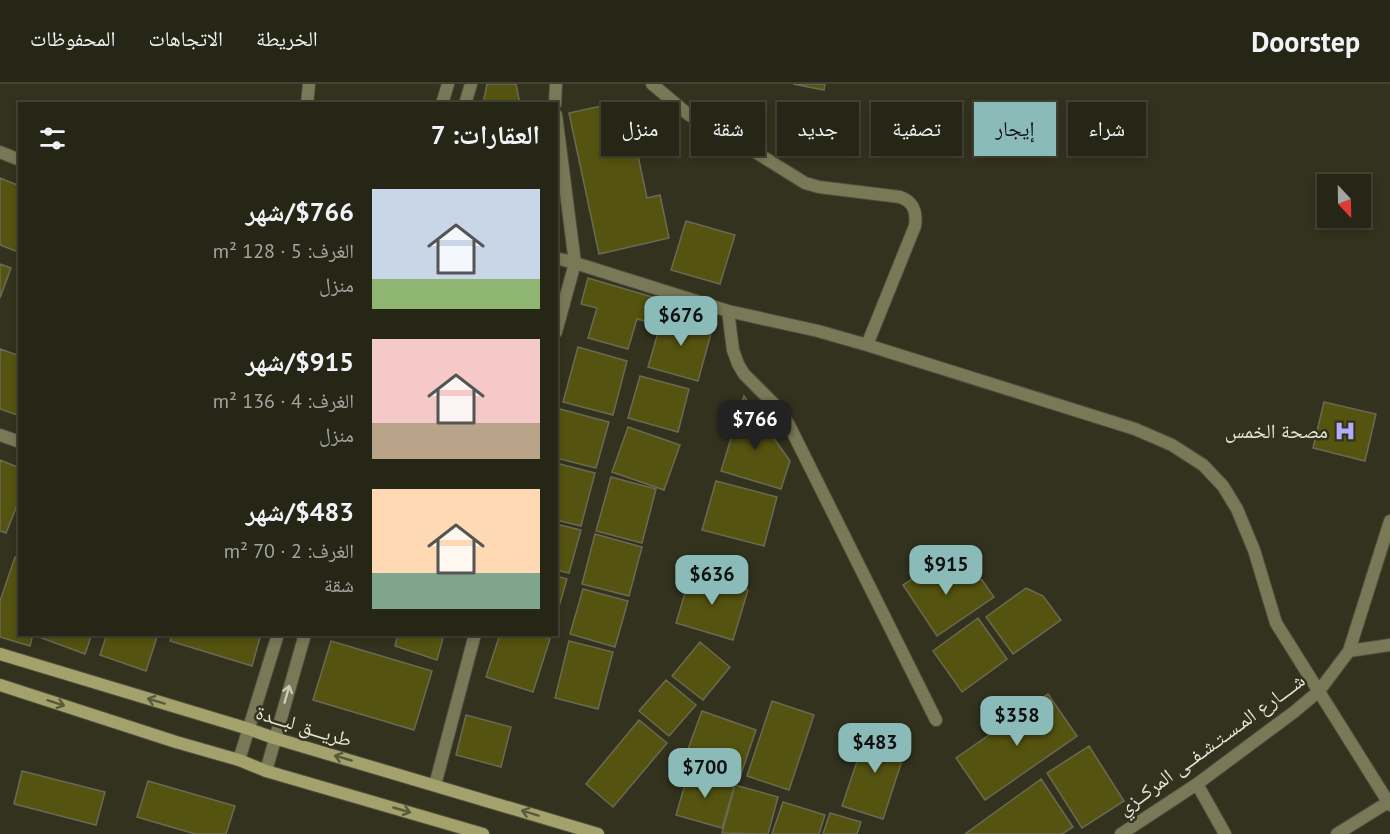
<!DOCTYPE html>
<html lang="ar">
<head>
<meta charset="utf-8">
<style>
  :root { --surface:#262616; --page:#2e2e1f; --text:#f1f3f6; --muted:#a4a5a1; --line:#424335; --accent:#8bbbb9 }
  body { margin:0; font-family:"PT Sans","Noto Naskh Arabic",sans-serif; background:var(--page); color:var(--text); direction:rtl; height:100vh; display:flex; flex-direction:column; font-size:22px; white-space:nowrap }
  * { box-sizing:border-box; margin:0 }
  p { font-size:20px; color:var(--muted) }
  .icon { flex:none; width:33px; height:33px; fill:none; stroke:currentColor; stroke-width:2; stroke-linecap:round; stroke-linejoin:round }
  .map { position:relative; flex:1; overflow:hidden; direction:ltr }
  .side { position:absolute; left:18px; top:18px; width:540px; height:534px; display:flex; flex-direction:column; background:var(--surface); border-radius:0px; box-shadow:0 3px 9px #0003,0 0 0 2px var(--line); direction:rtl }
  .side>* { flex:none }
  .hud { position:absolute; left:576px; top:18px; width:570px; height:54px; direction:rtl; display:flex; gap:12px }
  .needle { width:39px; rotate:158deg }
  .fabs { position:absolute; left:1317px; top:90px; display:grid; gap:12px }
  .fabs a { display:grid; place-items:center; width:54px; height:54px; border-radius:0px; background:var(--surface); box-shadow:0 3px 9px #0003,0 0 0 2px var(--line); font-size:30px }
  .price { position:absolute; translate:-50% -51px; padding:0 14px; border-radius:12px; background:var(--accent); color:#111; font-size:20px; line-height:39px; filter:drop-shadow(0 2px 3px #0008) }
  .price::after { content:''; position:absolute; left:50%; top:36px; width:18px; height:14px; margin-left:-9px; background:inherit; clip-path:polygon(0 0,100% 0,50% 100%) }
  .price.active { background:#222; color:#fff }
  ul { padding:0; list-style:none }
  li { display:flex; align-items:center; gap:18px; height:150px; padding:0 18px }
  li span { display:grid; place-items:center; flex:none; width:168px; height:120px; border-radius:0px; color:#555 }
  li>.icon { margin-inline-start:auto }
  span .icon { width:72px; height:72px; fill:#fffc; stroke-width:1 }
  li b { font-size:26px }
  h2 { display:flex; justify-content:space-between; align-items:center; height:72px; padding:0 18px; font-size:26px }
  .tag { padding:0 21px; border-radius:0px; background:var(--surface); box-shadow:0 3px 9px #0003,0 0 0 2px var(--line); font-size:21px; line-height:54px }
  .tag.active { background:var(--accent); color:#111 }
  header { display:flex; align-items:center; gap:36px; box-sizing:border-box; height:84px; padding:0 30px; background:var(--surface); border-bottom:2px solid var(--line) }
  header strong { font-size:28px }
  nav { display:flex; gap:33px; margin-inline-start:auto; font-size:21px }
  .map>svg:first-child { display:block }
  .building { fill:#555310; stroke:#6a6a54; stroke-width:1.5 }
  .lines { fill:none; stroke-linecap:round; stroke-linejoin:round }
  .street-casing { stroke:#4f4f3c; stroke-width:14 }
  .secondary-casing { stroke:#4f4f3c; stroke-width:14 }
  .street { stroke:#797958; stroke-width:12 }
  .secondary { stroke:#a3a26d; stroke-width:12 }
  .oneway { stroke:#cbcbb9 }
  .oneway2 { stroke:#5a593a }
  .labels { text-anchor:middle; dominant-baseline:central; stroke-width:5; stroke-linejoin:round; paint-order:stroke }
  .poi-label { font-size:20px; fill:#e6e6d9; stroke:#32321e; text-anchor:end }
  .street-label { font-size:20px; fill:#e6e6d9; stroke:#32321e }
</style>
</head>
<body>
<header>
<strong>Doorstep</strong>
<nav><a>الخريطة</a><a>الاتجاهات</a><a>المحفوظات</a></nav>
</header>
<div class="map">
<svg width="1390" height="750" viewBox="0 0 1390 750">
  <rect width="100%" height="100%" fill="#32321e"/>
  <path class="building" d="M487,0H516L520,20H483Z
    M793,0H825L824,6Z
    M606,21L613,58L634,53L647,114L660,111L669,154L599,170L569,29Z
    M0,94L20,102V159L16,167L0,161Z
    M686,137L735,151L720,200L671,186Z
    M0,180L11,184L0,214Z
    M588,194L659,215L652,239L637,235L628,265L588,254L597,224L581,220Z
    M664,228L713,242L698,297L648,283Z
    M578,263L627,277L613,331L563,318Z
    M0,265L20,272V332L0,325Z
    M640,292L689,305L678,348L628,334Z
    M744,312L790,377L781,405L721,387Z
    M1324,318L1376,330L1365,377L1313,364Z
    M560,325L609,338L596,384L556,374V339Z
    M628,343L680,361L664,406L612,388Z
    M0,376L20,384V414L6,449L0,447Z
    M556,379L595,389L581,442L556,436Z
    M611,393L656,405L642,459L596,447Z
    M716,397L777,413L764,462L702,446Z
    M556,440L581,446L569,489L556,486Z
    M595,450L642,463L629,512L582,500Z
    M15,473L20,474V550H33L30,562L0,553V517Z
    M942,475L950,487L982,496L994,513L937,552L903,501Z
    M691,489L748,506L733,556L676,539Z
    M556,492L567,495L556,533Z
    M1026,504L1043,512L1061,536L1013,570L986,533Z
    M583,505L628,517L615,563L570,550Z
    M978,534L1007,575L962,608L933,567Z
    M40,550H92L85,570L39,553Z
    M107,550H158L146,587L100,571Z
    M172,550H261L252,582L170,557Z
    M398,550H444L437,576L395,562Z
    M500,550H536L550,555L533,608L486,593Z
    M331,557L432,587L414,646L313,616Z
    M569,557L613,568L598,625L555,614Z
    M700,558L730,583L703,616L672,592Z
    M666,596L696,621L669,652L639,627Z
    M1048,610L1077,652L985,716L956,674Z
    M772,617L814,631L789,706L747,692Z
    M702,627L756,646L739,696L684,676Z
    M466,631L511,643L501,683L456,671Z
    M639,636L667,659L613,723L586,700Z
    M868,645L908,658L883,735L842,722Z
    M1089,662L1124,717L1082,744L1047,689Z
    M22,687L105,708L96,741L14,720Z
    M689,687L735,700L722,744L676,731Z
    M1041,695L1073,743L1062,750H965Z
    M148,697L235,722L226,750H195L137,733Z
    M735,701L778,713L768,750L722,749Z
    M783,718L825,731L819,750H772Z
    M830,729L861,738L857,750H823Z"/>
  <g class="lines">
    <defs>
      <path id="street" d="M652,0L689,31L718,45L805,99L819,103L900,113C914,118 917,128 915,142L867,261
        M307,20L309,0
        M442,20L448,0
        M465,20L471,0
        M555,20L556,0
        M556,31L575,179L728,227L733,266L738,280L744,290L779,325L789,341L936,636
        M0,68L20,76
        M556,174L575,179L556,248
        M728,227L818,247L867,261L1135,345L1172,361L1203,381L1223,402L1237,425L1254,466L1276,539L1390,721
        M0,351L20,358
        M1349,567L1390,561
        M239,676L278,550
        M266,687L305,550
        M1197,700L1225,750
        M435,701L475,550
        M1121,750L1197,700L1294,628L1319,607L1349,567L1390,437
        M1337,750L1390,717"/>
      <path id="secondary" d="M0,570L249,645L274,654L598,750
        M0,601L176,658L239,676L266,687L483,750"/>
    </defs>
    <use href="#street" class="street-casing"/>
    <use href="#secondary" class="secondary-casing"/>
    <use href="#street" class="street"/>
    <use href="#secondary" class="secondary"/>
  </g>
  <defs><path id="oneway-shaft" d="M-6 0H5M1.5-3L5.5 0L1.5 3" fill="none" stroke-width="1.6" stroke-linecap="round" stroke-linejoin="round" transform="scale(1.5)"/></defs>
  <use class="oneway" href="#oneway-shaft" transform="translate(287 610) rotate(-74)"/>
  <g class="oneway2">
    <use href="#oneway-shaft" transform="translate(156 617) rotate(-163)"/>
    <use href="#oneway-shaft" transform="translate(56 619) rotate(18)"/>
    <use href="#oneway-shaft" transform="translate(343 674) rotate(-164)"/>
    <use href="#oneway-shaft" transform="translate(402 726) rotate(16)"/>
    <use href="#oneway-shaft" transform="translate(530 729) rotate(-163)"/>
  </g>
  <defs>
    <symbol id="hospital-bare" viewBox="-9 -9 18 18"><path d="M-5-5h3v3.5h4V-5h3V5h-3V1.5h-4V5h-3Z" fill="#b2adf9" stroke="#32321e" stroke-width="2.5" paint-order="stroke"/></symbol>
  </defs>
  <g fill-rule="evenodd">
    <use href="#hospital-bare" x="1330" y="332" width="30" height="30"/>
  </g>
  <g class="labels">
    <g class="poi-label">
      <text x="1328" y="347">مصحة الخمس</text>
    </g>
    <g class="street-label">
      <text transform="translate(304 642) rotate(17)">طريـــق لبـــدة</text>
      <text transform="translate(1211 660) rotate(-36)">شــــارع المـسـتـشـفــى المركــزي</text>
    </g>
  </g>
</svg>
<div class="fabs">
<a><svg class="needle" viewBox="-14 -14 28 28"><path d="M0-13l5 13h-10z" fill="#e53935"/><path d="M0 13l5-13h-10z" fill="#a4a5a1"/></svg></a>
</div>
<b class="price" style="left:681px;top:263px">$676</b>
<b class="price active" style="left:755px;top:367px">$766</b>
<b class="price" style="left:946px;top:512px">$915</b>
<b class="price" style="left:712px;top:522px">$636</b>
<b class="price" style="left:1017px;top:663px">$358</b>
<b class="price" style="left:875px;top:690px">$483</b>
<b class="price" style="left:705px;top:715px">$700</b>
<div class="hud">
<a class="tag">شراء</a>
<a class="tag active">إيجار</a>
<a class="tag">تصفية</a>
<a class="tag">جديد</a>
<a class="tag">شقة</a>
<a class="tag">منزل</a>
</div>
<section class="side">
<h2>العقارات: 7<svg class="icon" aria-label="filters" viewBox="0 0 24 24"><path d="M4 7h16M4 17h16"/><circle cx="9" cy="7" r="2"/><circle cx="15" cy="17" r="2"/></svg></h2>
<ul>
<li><span style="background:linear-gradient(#c9d6e8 75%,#8fb573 0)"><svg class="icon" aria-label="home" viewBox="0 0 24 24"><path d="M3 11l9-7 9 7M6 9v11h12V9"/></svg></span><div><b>$766/شهر</b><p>الغرف: 5 · 128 m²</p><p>منزل</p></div></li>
<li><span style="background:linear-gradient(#f6c9c9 70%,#b9a48a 0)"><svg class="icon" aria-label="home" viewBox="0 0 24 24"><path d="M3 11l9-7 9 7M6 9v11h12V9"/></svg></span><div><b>$915/شهر</b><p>الغرف: 4 · 136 m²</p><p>منزل</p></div></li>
<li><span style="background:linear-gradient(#ffd9b3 70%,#7fa58c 0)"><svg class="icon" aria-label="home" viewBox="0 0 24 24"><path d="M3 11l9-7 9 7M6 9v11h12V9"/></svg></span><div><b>$483/شهر</b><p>الغرف: 2 · 70 m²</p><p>شقة</p></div></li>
</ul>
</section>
</div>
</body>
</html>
